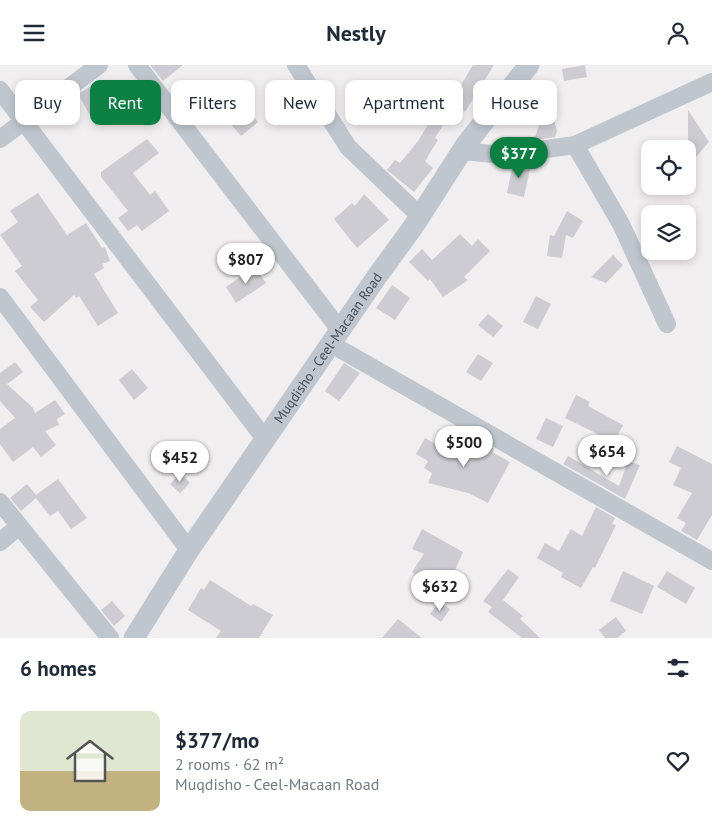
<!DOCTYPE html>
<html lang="en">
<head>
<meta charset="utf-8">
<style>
  :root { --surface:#fff; --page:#f2f2f3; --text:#1f2937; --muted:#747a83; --accent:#0b8043 }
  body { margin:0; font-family:"PT Sans",sans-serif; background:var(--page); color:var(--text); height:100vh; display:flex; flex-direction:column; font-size:19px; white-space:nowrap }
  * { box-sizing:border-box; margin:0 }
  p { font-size:16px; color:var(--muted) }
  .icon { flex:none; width:28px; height:28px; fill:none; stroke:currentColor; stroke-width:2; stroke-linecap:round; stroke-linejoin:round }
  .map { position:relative; height:573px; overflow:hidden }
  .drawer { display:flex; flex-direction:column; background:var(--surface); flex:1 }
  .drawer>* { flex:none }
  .top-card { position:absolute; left:15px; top:15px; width:682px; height:45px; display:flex; gap:10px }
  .tools { position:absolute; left:641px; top:75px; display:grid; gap:10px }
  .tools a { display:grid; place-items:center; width:55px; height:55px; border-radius:10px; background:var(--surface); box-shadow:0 2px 8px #0003; font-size:25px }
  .price { position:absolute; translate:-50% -42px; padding:0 11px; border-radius:18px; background:#fff; color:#222; font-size:16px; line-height:32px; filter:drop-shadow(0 1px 2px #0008) }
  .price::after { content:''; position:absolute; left:50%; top:30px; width:15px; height:11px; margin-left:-8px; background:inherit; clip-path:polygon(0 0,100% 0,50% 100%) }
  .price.current { background:var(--accent); color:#fff }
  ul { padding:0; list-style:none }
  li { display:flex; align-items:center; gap:15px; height:125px; padding:0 20px }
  li span { display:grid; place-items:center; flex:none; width:140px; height:100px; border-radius:10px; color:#555 }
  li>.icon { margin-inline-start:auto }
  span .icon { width:60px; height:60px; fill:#fffc; stroke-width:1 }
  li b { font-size:21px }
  h2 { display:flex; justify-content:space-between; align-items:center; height:60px; padding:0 20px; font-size:21px }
  .pill { padding:0 18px; border-radius:10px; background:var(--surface); box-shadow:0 2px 8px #0003; font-size:18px; line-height:45px }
  .pill.current { background:var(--accent); color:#fff }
  header { display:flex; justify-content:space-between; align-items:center; height:65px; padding:0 20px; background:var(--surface); font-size:22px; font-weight:800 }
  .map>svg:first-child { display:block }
  .building { fill:#ccccd2 }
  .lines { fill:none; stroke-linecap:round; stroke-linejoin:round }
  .minor { stroke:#c0c6ce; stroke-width:18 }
  .tertiary { stroke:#c0c6ce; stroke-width:21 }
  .labels { text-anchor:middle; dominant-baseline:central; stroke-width:4; stroke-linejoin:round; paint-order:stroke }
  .street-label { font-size:14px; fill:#484f59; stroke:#fff }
</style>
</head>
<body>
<header><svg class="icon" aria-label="menu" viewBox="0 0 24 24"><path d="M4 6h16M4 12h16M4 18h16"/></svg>Nestly<svg class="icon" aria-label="person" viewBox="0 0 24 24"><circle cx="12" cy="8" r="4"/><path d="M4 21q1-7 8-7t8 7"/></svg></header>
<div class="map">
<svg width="712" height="573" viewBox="0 0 712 573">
  <rect width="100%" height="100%" fill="#f0eeee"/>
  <path class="building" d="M150,0H183L163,16Z
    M473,0H494L465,47L457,41L452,50L450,49L435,73L438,75L425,96L433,103L414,127L387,105L395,95L400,98L418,76L439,42L430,37L441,21L455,30Z
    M585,0L587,12L564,16L562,4Z
    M93,20L105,39L120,30L127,42L96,61L78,29Z
    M548,34L557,66L555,72L534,75Z
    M246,43L258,57L241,71L229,57Z
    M688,45L709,77L688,101Z
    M147,74L159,88L133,108L150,130L155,126L169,146L142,166L137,160L128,166L118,153L128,146L101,112V107Z
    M523,98L531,99L524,132L507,128L513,99Z
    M38,128L67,170L86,158L102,183L105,182L110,196L102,199L104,203L94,209L118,248L98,261L79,231L76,233L74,230L44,257L30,242L38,235L15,206L22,201L0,170L18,157L10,146Z
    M364,129L389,155L357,183L334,154L352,138L355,141Z
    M567,146L583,156L573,173L566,170L562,193L547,191L550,170L554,171Z
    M460,169L472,181L478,174L490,186L464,212L468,215L443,232L430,214L428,216L409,197L422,184L432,195Z
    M613,190L623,200L606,218L591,212Z
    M255,202L266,218L236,238L226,222Z
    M392,220L410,233L395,255L376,243Z
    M536,231L551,239L538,264L523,257Z
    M488,249L503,261L493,272L478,260Z
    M478,289L493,298L481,316L466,307Z
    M15,297L23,307L7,319L33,343L35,348L55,335L65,349L57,354L59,360L45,366L56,380L41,392L33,382L13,397L0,379V364L15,353L0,336V308Z
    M344,298L360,308L339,336L325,326Z
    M132,304L148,323L134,335L119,315Z
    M576,330L590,337L588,341L623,360L614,377L565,353Z
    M546,353L563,361L553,382L536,374Z
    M425,373L444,384L449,375L470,388L477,374L494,384L492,387L510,397L488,438L468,428L428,418L432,408L424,403L428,396L416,389Z
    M677,381L712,399V450L697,475L681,466L686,458L677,453L692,428L673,420L681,403L669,397Z
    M568,391L619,421L628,396L640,400L625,434L563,399Z
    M181,408L190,418L180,428L170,419Z
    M58,414L87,453L71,464L58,446L50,451L36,433L21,446L10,433L27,419L36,430Z
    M596,442L615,453L612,459L616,460L595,503L593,502L581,523L561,512L563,508L537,493L545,478L559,486L571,464L582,471Z
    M422,464L463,487L454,508L461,512L449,529L412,507L424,489L412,484Z
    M508,504L519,512L503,535L523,551L520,554L540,573H522L488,547L492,542L483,536Z
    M623,506L654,521L642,549L610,536Z
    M667,506L695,523L686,539L657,522Z
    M210,515L251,541L253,539L273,550L259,573H216L221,566L188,545L201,523L204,525Z
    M112,536L125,551L114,561L101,545Z
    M439,537L450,544L441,557L430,549Z
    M616,552L626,566L617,573H605L599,565Z
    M398,554L422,573H382Z"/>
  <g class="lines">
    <path class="minor" d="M137,0L340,265
      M296,0L348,82L420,151
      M0,25L265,374
      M0,74L99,0
      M575,80L621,159L667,259
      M462,86L503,90L575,80L712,17
      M0,232L189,485
      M331,279L712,496
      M0,437L110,573
      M0,477L19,461"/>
    <path class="tertiary" id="s1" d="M134,573L189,485L378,210L413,162L467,78L529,0"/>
  </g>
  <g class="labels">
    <g class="street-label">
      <text stroke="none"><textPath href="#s1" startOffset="349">Muqdisho - Ceel-Macaan Road</textPath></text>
    </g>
  </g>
</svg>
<div class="tools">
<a><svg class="icon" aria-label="locate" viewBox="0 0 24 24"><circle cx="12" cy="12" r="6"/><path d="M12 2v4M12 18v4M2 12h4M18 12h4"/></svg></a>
<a><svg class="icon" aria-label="layers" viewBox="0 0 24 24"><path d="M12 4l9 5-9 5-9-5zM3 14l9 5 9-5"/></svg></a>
</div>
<b class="price current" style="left:519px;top:114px">$377</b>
<b class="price" style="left:246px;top:220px">$807</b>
<b class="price" style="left:464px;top:403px">$500</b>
<b class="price" style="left:607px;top:412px">$654</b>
<b class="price" style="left:180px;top:418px">$452</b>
<b class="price" style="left:440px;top:547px">$632</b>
<div class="top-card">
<a class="pill">Buy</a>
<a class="pill current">Rent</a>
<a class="pill">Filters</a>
<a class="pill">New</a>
<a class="pill">Apartment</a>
<a class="pill">House</a>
</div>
</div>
<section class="drawer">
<h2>6 homes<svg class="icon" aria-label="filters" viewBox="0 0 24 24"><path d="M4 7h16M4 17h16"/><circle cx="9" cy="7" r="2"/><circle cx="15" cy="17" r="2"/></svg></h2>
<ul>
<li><span style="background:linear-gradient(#dfe7d0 60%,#c2b280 0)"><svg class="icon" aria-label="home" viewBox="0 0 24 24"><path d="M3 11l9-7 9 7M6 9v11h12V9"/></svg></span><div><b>$377/mo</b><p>2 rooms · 62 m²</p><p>Muqdisho - Ceel-Macaan Road</p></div><svg class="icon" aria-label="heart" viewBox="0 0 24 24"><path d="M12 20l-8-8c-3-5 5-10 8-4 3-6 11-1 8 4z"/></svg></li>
</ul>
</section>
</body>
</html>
